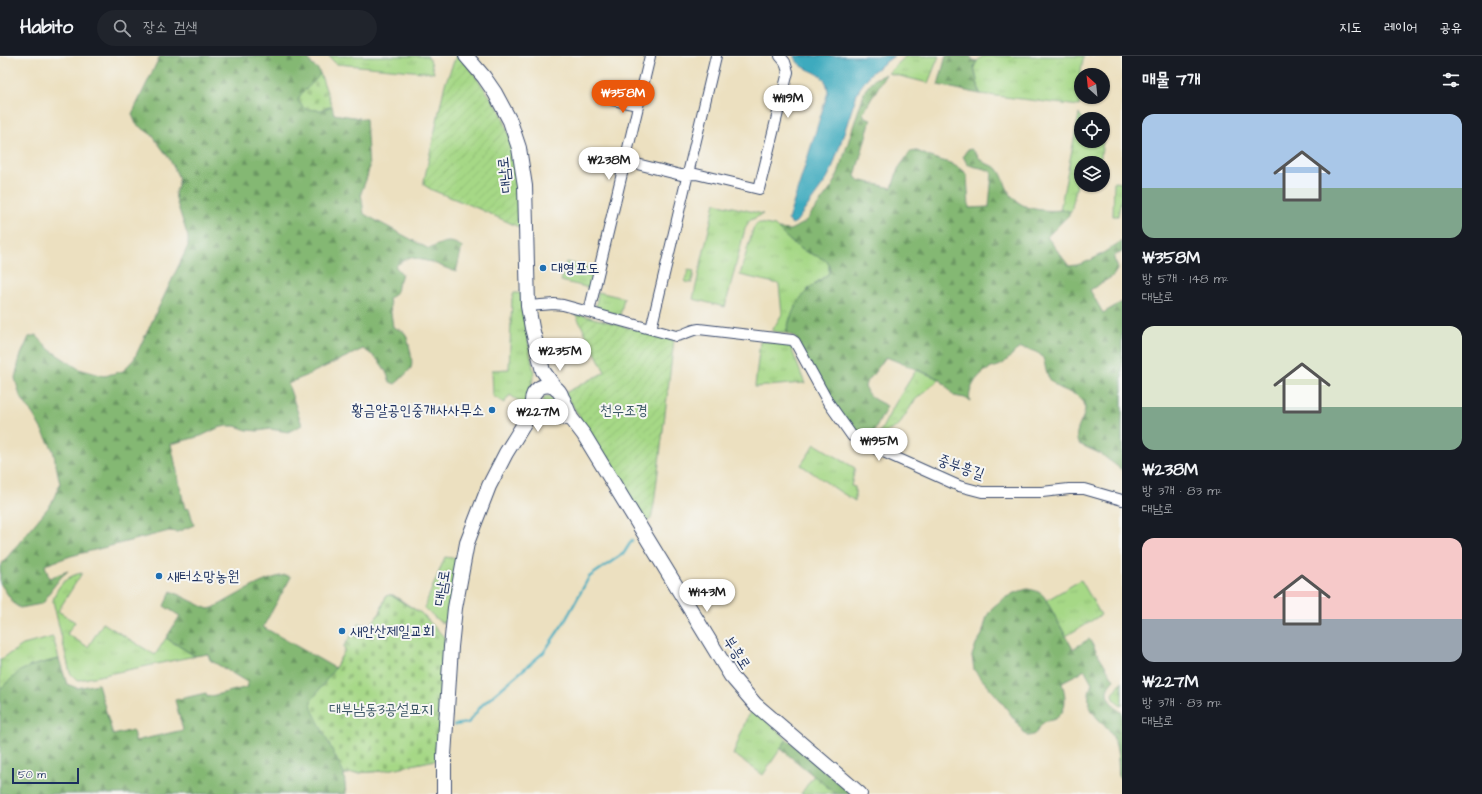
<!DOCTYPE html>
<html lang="ko">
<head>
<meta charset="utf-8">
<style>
  :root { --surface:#171b24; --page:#20242c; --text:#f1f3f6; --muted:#9ea1a6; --line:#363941; --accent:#ea580c }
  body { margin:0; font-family:"Architects Daughter","Poor Story",sans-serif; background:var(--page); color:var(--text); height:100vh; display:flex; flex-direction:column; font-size:15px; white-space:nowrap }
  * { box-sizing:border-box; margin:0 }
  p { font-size:13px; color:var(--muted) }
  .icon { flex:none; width:22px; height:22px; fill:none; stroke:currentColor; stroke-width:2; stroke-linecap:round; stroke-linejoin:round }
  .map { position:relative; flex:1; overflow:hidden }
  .drawer { display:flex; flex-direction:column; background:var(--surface); width:360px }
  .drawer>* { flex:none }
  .needle { width:26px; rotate:333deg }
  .tools { position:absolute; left:1074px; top:12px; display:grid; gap:8px }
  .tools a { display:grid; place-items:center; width:36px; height:36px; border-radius:50%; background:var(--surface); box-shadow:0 1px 3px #0004; font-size:20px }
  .scale { position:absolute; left:12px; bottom:10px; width:67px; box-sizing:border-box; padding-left:4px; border:2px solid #1b2f5e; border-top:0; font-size:11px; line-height:14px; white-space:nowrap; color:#1b2f5e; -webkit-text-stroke:3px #f6f6f2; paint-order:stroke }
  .price { position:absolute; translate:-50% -34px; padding:0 9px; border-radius:14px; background:#fff; color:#222; font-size:13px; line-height:26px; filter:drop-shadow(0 1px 2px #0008) }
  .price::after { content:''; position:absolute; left:50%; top:24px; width:12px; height:9px; margin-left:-6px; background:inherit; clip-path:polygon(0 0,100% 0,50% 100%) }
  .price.current { background:var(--accent); color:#fff }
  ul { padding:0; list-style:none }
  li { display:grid; align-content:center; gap:8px; height:212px; padding:0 20px }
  li span { display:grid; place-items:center; height:124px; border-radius:12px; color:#555 }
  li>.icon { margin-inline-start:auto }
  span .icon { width:72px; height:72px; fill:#fffc; stroke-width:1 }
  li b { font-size:17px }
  h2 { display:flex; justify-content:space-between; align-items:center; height:48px; padding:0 20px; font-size:17px }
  header { display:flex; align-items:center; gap:24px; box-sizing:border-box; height:56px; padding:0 20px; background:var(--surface); border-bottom:1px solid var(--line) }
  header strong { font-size:19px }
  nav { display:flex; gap:22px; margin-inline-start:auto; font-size:14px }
  .search { width:280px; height:36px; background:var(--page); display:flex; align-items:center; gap:10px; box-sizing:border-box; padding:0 14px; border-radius:22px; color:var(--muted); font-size:15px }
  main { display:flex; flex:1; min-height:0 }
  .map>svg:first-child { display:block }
  .grass { fill:url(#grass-tufts); stroke:#608472 }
  .forest { fill:url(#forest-firs); stroke:#507468 }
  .cemetery { fill:url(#cemetery-stones); stroke:#608472 }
  .park { fill:#a6d886; stroke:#608472 }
  .garden { fill:url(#garden-furrows); stroke:#608472 }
  .water { fill:#3eaabe; stroke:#2c6c8e }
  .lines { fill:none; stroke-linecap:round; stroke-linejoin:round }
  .stream { stroke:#3eaabe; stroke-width:2.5 }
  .street-casing { stroke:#3a4a6d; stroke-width:12 }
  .secondary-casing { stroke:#3a4a6d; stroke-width:16 }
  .street { stroke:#fff; stroke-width:10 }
  .secondary { stroke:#fff; stroke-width:14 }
  .poi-dot { fill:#1f6fb2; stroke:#f6f6f2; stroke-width:1.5 }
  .labels { text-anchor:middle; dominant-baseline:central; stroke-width:4; stroke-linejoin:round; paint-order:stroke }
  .street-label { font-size:15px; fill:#1b2f5e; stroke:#f6f6f2 }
  .poi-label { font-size:15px; fill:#1b2f5e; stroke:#f6f6f2; text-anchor:start }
  .park-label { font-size:15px; fill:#3e5968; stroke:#f6f6f2 }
</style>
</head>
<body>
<header>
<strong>Habito</strong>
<div class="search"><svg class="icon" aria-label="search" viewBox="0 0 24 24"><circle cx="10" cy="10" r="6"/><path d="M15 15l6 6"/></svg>장소 검색</div>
<nav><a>지도</a><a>레이어</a><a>공유</a></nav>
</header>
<main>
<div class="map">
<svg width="1122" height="738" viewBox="0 0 1122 738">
  <defs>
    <pattern id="grass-tufts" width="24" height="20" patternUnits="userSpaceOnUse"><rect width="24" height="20" fill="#a6d886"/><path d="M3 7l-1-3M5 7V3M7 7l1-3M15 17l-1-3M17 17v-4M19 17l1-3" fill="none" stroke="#8eba76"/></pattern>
    <pattern id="forest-firs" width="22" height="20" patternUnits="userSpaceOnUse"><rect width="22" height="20" fill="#84b873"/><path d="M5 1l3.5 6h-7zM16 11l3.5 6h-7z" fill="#6b9662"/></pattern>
    <pattern id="cemetery-stones" width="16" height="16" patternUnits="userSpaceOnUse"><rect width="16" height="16" fill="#a6d886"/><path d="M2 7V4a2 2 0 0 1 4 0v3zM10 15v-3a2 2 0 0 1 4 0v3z" fill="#8eba76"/></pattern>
    <pattern id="garden-furrows" width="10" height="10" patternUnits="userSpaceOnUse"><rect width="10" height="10" fill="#a6d886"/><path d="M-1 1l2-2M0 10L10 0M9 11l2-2" fill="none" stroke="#8eba76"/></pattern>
  </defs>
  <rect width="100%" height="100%" fill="#f6f6f2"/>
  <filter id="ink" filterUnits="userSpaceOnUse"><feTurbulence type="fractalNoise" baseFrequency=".025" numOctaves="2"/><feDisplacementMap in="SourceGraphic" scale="8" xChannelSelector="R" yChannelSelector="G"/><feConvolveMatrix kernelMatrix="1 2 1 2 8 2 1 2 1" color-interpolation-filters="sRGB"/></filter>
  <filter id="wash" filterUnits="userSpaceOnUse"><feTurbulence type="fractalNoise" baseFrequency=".012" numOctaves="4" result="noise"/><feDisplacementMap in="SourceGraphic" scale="16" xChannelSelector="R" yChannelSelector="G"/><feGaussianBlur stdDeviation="0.9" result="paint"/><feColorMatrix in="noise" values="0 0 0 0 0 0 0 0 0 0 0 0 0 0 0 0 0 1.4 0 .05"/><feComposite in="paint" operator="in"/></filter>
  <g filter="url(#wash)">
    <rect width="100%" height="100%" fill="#ece0c0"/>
    <path class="grass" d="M329,0H427L430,3L434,17L337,8L334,6Z
      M906,0H939L928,27L888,17Z
      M983,0H1084L1081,14L1079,50L980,38L974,11L977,5Z
      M1079,58L1083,63H1081V85H1103L1100,107H1081V123H1078L1071,156L1066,154H1060Z
      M1114,126L1122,127V139L1118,160H1113Z
      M715,147L763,158L749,165L745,173L725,251L693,243Z
      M757,167H760L775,170L790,185L804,195L825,203L829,207V217L808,233L790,262L786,277L772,275L782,258L779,228L740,219L753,173Z
      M566,206L587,211L586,217L593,219L590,232L561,225Z
      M598,236L624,242L620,260L597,252L596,250Z
      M514,237H521L523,256L534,317L530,336L524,349L510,339L504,347L493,340L492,314L509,313L512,242Z
      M760,285L787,287L790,289L805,328L803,327L755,331Z
      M916,314L940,323L915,344L898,370L891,374L879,378L895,348Z
      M542.5 346a5.5 5.5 0 1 1 11 0a5.5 5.5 0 1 1-11 0Z
      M815,388L855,412L851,430L855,431V445L839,435L801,409Z
      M445,501L458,503L448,565L444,567L440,566L424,552Z
      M82,517L58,555L75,566L67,578L88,591L103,567L155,599L166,582L195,600L79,624L76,623L70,617L53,545C56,530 68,519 82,517Z
      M1081,524L1101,559L1066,580L1047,546V544Z
      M53,581L59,603L31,610L0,633V604L23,589Z
      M1122,625V650L1114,643L1113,638Z
      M756,655L787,683L763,719L735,699H733L747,661L750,657Z
      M814,719L836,738H801Z"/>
    <path class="forest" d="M160,0H307C309,3 310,6 312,9C314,11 318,12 319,15C323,25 300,35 298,45L305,53L320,54L332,50L334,58L366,63L369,113L367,121L361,137L364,158L429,193C442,187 449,182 462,191L456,216L431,206L409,201L395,210L402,218L395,238L389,242L393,271C397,273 402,274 405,277C408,282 414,306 411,312C407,317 400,324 395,328L390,326C385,310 377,301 363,293L288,328L302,369L288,376L270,373L258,375L247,374L235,370H226L218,372L201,380L171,388L185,453L189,452L194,469L177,476L169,475L71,500L45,509L49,522L68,515L62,520L51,534L44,546L41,548L20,552L14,548L0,527V510L51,448L60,428L53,394L34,360L20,340L15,322L20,301L29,281L36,279L50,294L79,313L104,320L123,315L134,303L188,190V181L177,147L175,137L179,127V122L169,102L152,79L136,68L132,58Z
      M946,0H970L973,4L977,5L974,11L980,38L938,29Z
      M886,18L863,57L865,61L871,63L855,120L858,124L892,132L898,113L910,96L917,95L933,102L950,107L964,115L967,120L969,152L989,151L992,117C986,111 974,112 967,108L963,100L967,94L971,93C976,96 978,101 982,105C986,109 994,109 998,113C1003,119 1005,129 1009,136C1021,156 1045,155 1066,154L1069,156V159L1047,181L1069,210C1089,209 1105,195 1122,185V196L1114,200V203L1118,212L1113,220L1090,234L1103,257L1122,246V414L1101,398L1079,388C1071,377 1085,364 1085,352C1085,336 1062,337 1053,327C1037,310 1056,297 1020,292C1013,296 1010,302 1004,307C999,311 992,311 987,314C977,319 967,335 970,345L965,342L954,340L940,323L886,301L865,329C865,341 878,345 887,350L873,378L863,382L855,378L831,345L794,280L786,277C790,261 796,244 809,233C815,227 823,223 829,217C829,214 830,210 828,207C825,202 809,198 803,194C793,188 785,181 778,173L790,174L804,167L832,131L839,115L865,34L874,23Z
      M286,519L291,521L263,571L335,612L345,594L344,590L360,567L369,571L380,557L386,540L390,539H393L426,561L383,715L344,718L346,738H0V633L20,615L31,610L59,603L67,628L77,632L98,628L113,679L133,674L135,685L183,674L175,644L206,637L207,641L248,631L247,626L210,604L208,598L195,600L166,582L180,560L164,550L171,535L208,553L213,552C235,541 262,522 286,519Z
      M1027,533C1036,534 1044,537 1047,546L1073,593L1089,583L1114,624C1099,638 1111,647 1122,657V724L1119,722C1118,709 1119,694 1113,681C1106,667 1086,658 1089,639C1089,635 1091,631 1092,627L1085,614L1062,626C1065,638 1069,655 1055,663C1051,665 1046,664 1043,667C1037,672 1038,680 1027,680L1023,675L1001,645L974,614L972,600L976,588L982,579L987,560L992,552L1003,543L1014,537Z
      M787,683L852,738H836L781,693Z"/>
    <path class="cemetery" d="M320,17L332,50L320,54L305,53L298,45C300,34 315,29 320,17Z
      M390,539L421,557L447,584L440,703L383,715L344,718L312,653L311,645L335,612L345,594L344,590L360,567L369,571L380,557L386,540Z"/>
    <path class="park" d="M688,214L694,215L692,227L685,226Z"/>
    <path class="garden" d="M456,0H461L501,56L519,107L521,172L477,152L432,134L424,129V125L445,28Z
      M575,257L674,284L654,448L651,463L645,467L641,464L565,337L605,316Z"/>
    <path class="water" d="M794,0H894L871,17L858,35L832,113L825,126L796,166L792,168L788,164L828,36C827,11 801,19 794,0Z"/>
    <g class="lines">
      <path class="stream" d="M454,669L468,667L482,649L544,596L565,565L589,521L624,497L632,484"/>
    </g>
  </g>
  <g filter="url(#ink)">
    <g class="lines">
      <defs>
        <path id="street" d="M613,44L638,49
          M625,105L681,119L696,118L759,133L788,16L785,6L780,0
          M528,250L554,248L563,249L676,280C684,279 690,274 699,273L792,284L795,286L828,346L852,380L859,385L959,430L982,436H1042L1069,433H1084L1122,444
          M589,256L650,0
          M651,273L716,0"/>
        <path id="secondary" d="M466,0L484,21L495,37L510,65L519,92L525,130L528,250L532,272L543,315L556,333
          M563,343L571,362L584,379L731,620L755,648L860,738
          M553,361C574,349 557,321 539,332C535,335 532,340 532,345C530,366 558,361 571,362
          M444,738V700L451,591L455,552L467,487L489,430L506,397L524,368L532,348"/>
      </defs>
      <use href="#street" class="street-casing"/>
      <use href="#secondary" class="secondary-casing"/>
      <use href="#street" class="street"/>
      <use href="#secondary" class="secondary"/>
    </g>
  </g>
  <g class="poi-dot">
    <circle cx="543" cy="212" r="4"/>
    <circle cx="492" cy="354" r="4"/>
    <circle cx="159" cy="520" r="4"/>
    <circle cx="342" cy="575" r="4"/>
  </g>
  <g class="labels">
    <g class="street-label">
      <text transform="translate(505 119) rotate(-96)">대남로</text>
      <text transform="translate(961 411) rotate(19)">중부흥길</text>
      <text transform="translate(442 532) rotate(-81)">대남로</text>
      <text transform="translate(737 597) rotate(57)">부흥로</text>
    </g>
    <g class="poi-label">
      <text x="551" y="212">대영포도</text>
      <text x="484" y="354" text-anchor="end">황금알공인중개사사무소</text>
      <text x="167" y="520">새터소망농원</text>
      <text x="350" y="575">새안산제일교회</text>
    </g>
    <g class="park-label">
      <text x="624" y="354">천우조경</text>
      <text x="381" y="653">대부남동3공설묘지</text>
    </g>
  </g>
</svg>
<div class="tools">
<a><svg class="needle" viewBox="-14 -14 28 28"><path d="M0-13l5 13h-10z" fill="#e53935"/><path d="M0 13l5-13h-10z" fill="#9ea1a6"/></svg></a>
<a><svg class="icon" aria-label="locate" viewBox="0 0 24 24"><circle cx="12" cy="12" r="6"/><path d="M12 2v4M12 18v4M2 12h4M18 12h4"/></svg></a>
<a><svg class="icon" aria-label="layers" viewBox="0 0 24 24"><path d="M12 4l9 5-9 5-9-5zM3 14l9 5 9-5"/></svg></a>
</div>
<div class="scale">50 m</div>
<b class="price current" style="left:623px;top:58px">₩358M</b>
<b class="price" style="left:788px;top:63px">₩119M</b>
<b class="price" style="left:609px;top:125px">₩238M</b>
<b class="price" style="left:560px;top:316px">₩235M</b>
<b class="price" style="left:538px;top:377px">₩227M</b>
<b class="price" style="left:879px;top:406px">₩195M</b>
<b class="price" style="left:707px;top:557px">₩143M</b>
</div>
<section class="drawer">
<h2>매물 7개<svg class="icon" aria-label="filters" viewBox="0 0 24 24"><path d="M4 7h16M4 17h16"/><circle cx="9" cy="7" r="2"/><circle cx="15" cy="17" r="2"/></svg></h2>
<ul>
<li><span style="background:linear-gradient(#a9c7e8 60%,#7fa58c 0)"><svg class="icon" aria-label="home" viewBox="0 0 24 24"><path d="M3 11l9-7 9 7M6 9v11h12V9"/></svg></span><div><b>₩358M</b><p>방 5개 · 148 m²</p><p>대남로</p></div></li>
<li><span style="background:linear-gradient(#dfe7d0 65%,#7fa58c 0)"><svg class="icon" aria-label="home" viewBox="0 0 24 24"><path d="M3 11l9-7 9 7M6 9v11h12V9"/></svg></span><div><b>₩238M</b><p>방 3개 · 83 m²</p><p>대남로</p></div></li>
<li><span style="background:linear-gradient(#f6c9c9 65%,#9aa5b1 0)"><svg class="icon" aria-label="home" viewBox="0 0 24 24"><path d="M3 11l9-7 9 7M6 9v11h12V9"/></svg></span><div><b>₩227M</b><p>방 3개 · 83 m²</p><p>대남로</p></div></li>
</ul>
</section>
</main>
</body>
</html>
